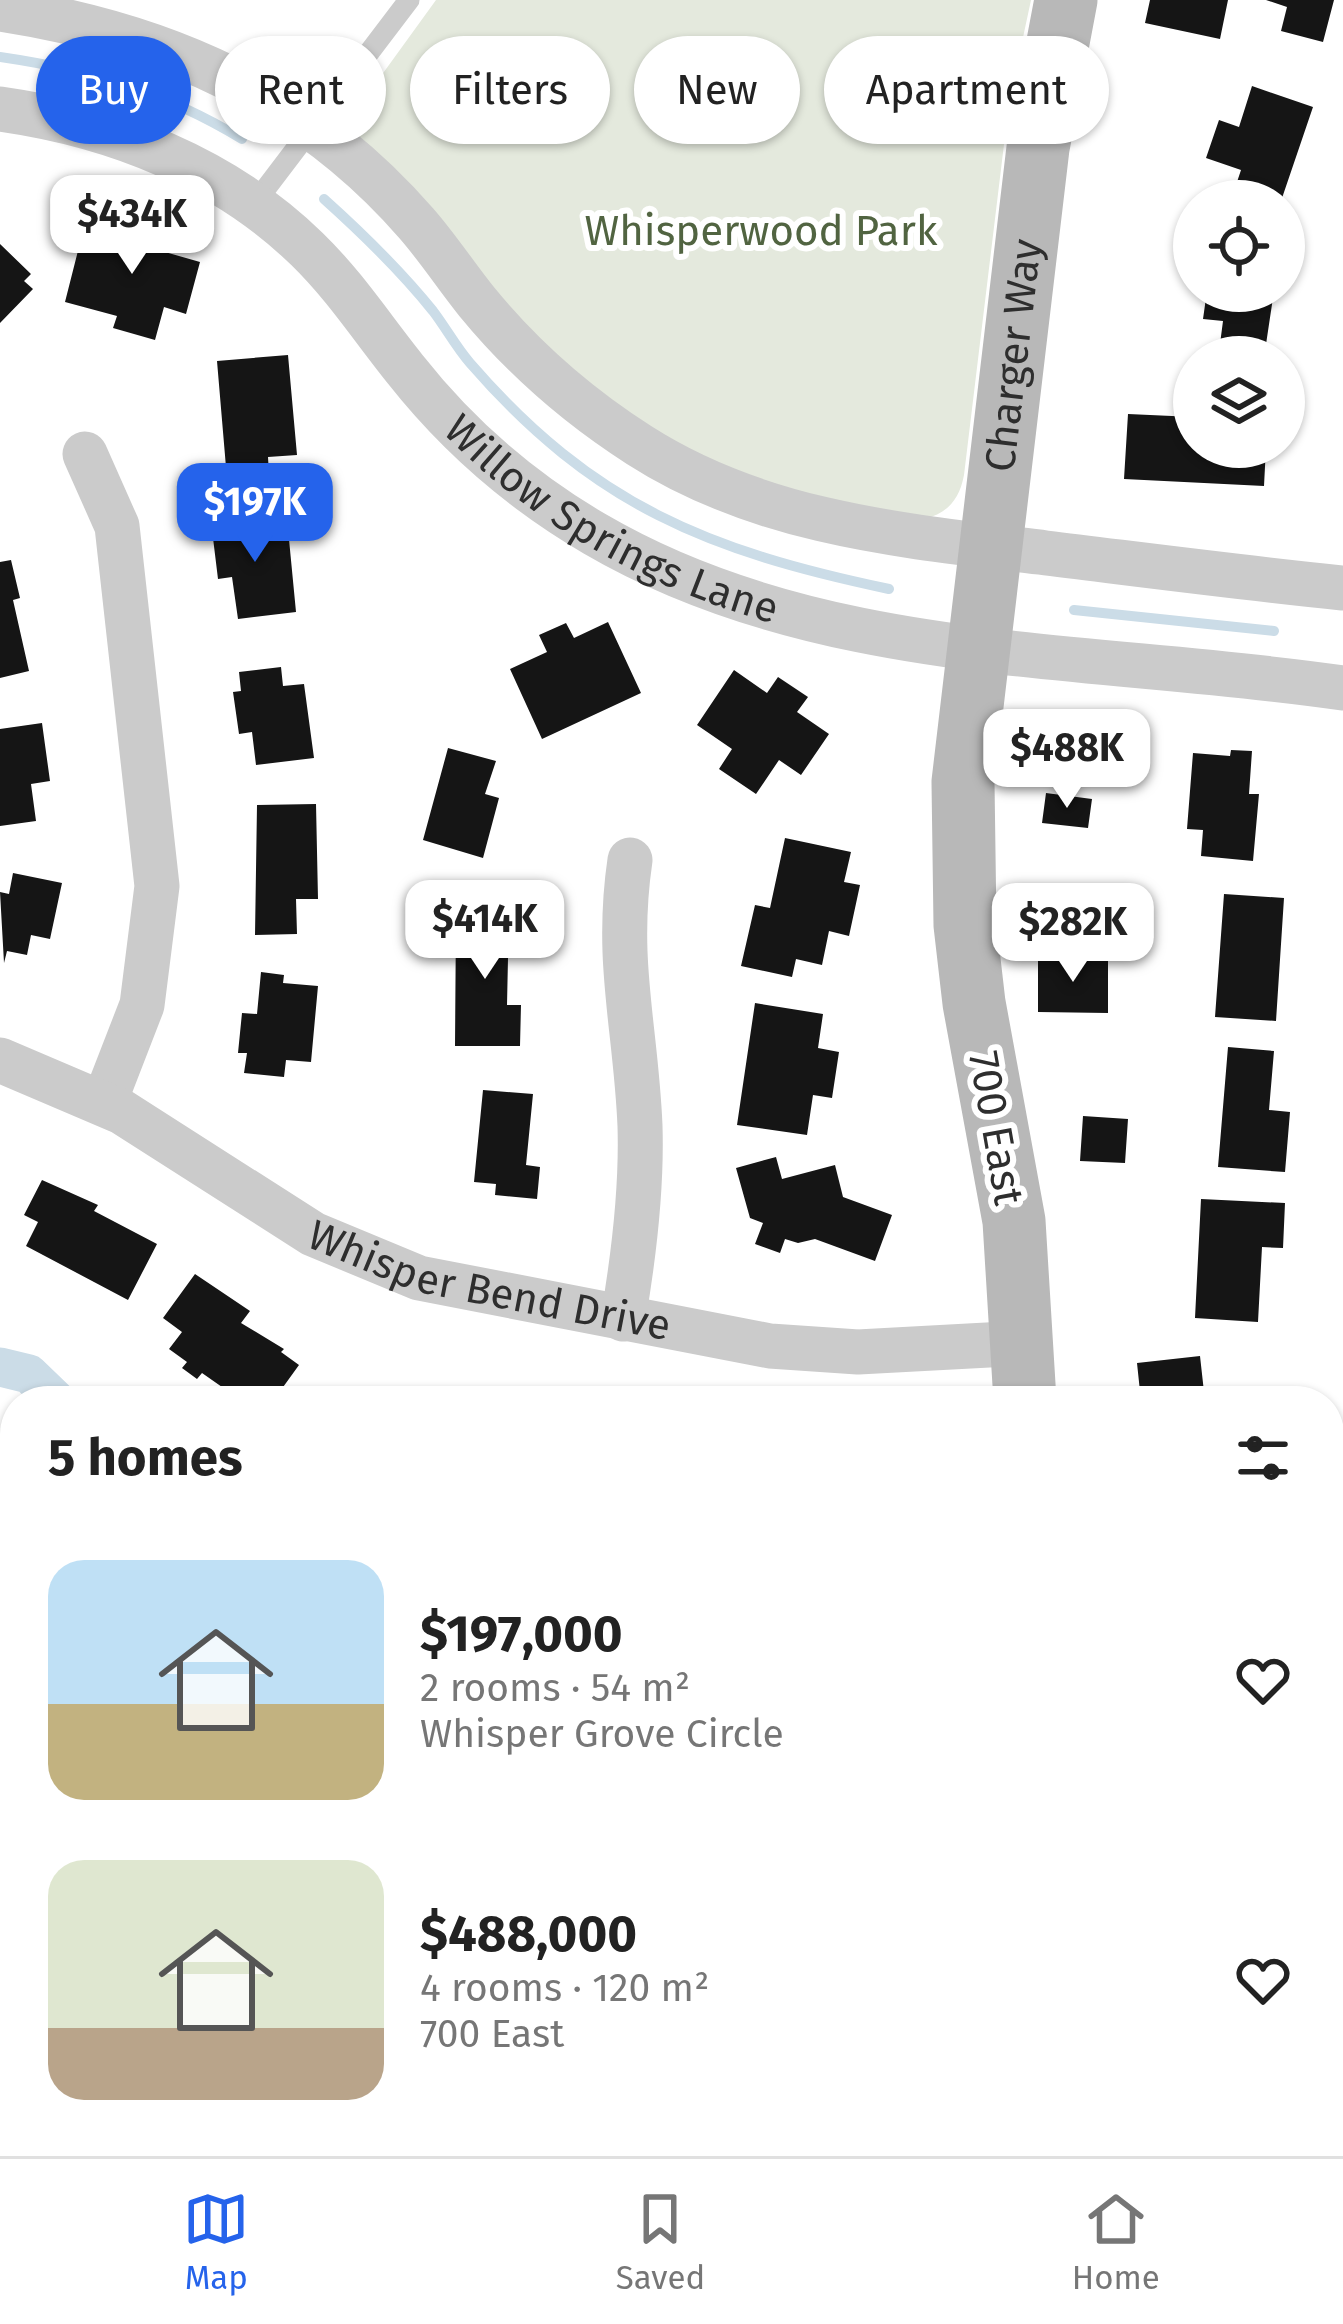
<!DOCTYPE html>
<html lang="en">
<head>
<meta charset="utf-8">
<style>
  :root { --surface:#fff; --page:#f2f2f2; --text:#222; --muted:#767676; --line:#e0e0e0; --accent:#2563eb }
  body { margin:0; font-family:"Fira Sans",sans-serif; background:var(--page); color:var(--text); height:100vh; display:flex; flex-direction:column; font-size:45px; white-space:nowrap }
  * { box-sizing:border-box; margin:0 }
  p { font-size:39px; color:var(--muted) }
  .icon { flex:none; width:66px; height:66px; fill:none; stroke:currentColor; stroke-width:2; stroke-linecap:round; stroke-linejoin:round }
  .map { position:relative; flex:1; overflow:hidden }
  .drawer { position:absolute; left:0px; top:1386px; width:1344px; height:771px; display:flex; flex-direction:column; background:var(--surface); border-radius:48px 48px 0 0; box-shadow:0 3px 9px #0004 }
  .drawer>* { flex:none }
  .hud { position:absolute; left:36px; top:36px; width:1272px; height:108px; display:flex; gap:24px }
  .fabs { position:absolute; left:1173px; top:180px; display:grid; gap:24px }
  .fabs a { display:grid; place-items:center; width:132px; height:132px; border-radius:50%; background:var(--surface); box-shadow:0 3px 9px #0004; font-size:60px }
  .price { position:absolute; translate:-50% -102px; padding:0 27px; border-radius:24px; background:#fff; color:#222; font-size:39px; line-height:78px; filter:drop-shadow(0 3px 6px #0008) }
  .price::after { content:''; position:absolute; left:50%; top:72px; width:36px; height:27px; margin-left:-18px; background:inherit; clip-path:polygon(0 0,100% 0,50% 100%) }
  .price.on { background:var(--accent); color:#fff }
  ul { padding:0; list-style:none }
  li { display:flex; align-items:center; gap:36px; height:300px; padding:0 48px }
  li span { display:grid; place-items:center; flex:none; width:336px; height:240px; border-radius:36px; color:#555 }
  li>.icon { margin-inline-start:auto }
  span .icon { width:144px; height:144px; fill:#fffc; stroke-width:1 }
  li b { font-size:51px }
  h2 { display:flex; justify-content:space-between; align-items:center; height:144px; padding:0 48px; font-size:51px }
  .chip { padding:0 42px; border-radius:54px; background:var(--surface); box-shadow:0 3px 9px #0004; font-size:42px; line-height:108px }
  .chip.on { background:var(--accent); color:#fff }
  .tabs { display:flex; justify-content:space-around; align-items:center; height:168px; border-top:3px solid var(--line); background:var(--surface); font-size:33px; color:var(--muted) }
  .tabs a { display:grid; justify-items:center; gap:6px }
  .tabs .on { color:var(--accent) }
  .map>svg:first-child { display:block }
  .green { fill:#e4e9dd }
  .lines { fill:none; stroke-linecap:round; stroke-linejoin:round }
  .stream { stroke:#cbdce7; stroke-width:10 }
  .canal { stroke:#cbdce7; stroke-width:39 }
  .building { fill:#151515 }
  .lane { stroke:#cbcbcb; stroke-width:21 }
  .street { stroke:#cbcbcb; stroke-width:45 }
  .secondary { stroke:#b8b8b8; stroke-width:63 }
  .labels { text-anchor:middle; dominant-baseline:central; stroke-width:12; stroke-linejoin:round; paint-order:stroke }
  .park-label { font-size:42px; fill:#516441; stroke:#fff }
  .street-label { font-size:42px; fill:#2e2e2e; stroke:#fff }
</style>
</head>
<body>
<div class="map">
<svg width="1343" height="2156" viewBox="0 0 1343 2156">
  <rect width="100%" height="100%" fill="#fff"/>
  <path class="green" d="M436,0H1031L1009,103L964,475C957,513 932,521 897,522L698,461L561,365L359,137L360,105Z"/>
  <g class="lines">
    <path class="stream" d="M0,57C89,70 165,92 242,139
      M324,199C363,234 400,270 433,311C446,328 456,347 470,363C594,506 709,551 889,589
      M1074,610L1274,631"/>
    <path class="canal" d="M0,1367L29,1374L57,1401
      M302,2142L304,2156"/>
  </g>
  <path class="building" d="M1150,0H1228L1220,39L1145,23Z
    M1266,0H1334L1323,42L1281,31L1287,7Z
    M1252,86L1313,107L1281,201L1234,191L1241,170L1206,158L1219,120L1239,127Z
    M115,218L170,232L165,252L200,262L186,314L164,307L155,340L113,328L117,316L65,302L83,231L110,238Z
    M0,244L31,274L24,281L33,289L0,323Z
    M1207,291H1274L1265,351L1220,344L1223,321L1203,319Z
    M288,355L297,455L268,457L269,475L227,479L217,361Z
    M1128,414L1194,417V447H1266L1264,486L1124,479Z
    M261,510L264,532L288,529L296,612L238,619L232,577L218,579L213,538L219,537L217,516Z
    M11,560L20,598L13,600L29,671L0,678V562Z
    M608,622L641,693L542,739L510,669L547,652L539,635L566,623L574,638Z
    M281,667L283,686L304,684L314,758L256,765L252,732L239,734L233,692L241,691L239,672Z
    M734,670L767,693L778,677L808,697L797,712L829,734L801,775L779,760L756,794L719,769L732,749L697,725Z
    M42,723L50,781L31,784L36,821L0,826V729Z
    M448,748L496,761L485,794L499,798L483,858L423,840Z
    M1231,750L1252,751L1249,794H1259L1253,861L1201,856L1203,830L1187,829L1193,753L1230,756Z
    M1046,793L1092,799L1088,828L1042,823Z
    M316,804L318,899H296L297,934L255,935L257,805Z
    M785,838L851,852L844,882L860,885L849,936L829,931L822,965L796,959L792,977L741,966L755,905L770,908Z
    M13,873L62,883L50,939L31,935L27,955L7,951L4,963L0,892L9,894Z
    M1224,894L1284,898L1276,1021L1215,1017Z
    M456,916L517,917V958H508L507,1005H521L520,1046H455Z
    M1038,958H1108V1013L1038,1012Z
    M261,972L284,975L283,983L318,986L311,1062L286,1060L284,1077L244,1073L247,1053H238L242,1013L257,1014Z
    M755,1003L823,1014L818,1048L839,1052L832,1098L813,1095L807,1135L737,1125Z
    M1228,1047L1274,1051L1269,1110L1290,1112L1285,1172L1218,1167Z
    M483,1090L533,1094L526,1165L540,1167L537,1199L495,1195L496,1184L474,1182Z
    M1083,1116L1128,1119L1125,1163L1080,1161Z
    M776,1157L782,1179L835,1165L843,1197L892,1215L875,1261L815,1239L798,1243L785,1239L780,1253L755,1244L763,1223L750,1218L736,1168Z
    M42,1180L98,1205L94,1211L157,1244L128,1300L26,1246L38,1222L24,1215Z
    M1201,1199L1285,1203L1283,1248L1262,1247L1258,1322L1195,1318Z
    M195,1274L250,1311L241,1323L284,1349L281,1352L299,1365L273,1401H242L202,1373L197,1379L182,1368L187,1362L169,1349L182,1332L163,1318Z
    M1200,1356L1205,1401H1141L1137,1363Z
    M1329,1533L1343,1535V1597L1329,1595Z
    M1329,1730L1343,1732V1781L1329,1779Z
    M1329,1953L1343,1955V2024L1329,2023Z
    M1343,2098V2156H1238L1234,2147L1245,2142H1329V2104Z
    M690,2142H735L733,2156H688Z
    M1056,2142H1166L1164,2156H1054Z"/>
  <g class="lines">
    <path class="lane" d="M254,204L409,0"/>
    <g class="street">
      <path d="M0,9C164,34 306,96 416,223C438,248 456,276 477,302C523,358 578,406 639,445C762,524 905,536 1046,553C1145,565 1244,578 1343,588"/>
      <path id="s1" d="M0,109C114,125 224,168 307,249C345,286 372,328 405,369C457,435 523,492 595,534C821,666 1092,651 1343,688"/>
      <path d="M85,454L117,526L157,886L142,1005L104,1103"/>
      <path id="s2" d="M0,1060L122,1112L313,1234L419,1278L770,1346L858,1352L1025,1343"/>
      <path d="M623,1319C634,1255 642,1191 640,1126C636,1028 615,962 630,860"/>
    </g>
    <g class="secondary">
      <path id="s3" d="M1025,1401L1014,1221L974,1003L965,925L963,782L1038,148L1066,0"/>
      <path d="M934,2156L936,2142"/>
    </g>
  </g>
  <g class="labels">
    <g class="park-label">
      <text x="761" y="231">Whisperwood Park</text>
    </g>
    <g class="street-label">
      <text stroke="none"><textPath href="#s3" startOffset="1053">Charger Way</textPath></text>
      <text stroke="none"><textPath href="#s1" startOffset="759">Willow Springs Lane</textPath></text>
      <text transform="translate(996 1128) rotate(80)">700 East</text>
      <text stroke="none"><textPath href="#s2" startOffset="543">Whisper Bend Drive</textPath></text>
    </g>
  </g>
</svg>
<div class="fabs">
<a><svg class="icon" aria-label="locate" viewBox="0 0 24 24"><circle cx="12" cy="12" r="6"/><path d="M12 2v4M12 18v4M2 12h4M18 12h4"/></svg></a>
<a><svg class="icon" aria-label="layers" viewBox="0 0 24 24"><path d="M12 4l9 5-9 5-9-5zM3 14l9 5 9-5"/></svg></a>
</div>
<b class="price" style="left:132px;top:277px">$434K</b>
<b class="price on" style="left:255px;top:565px">$197K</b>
<b class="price" style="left:1067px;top:811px">$488K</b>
<b class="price" style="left:485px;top:982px">$414K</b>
<b class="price" style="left:1073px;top:985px">$282K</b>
<div class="hud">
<a class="chip on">Buy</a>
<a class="chip">Rent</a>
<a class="chip">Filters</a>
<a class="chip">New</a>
<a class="chip">Apartment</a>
</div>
<section class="drawer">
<h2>5 homes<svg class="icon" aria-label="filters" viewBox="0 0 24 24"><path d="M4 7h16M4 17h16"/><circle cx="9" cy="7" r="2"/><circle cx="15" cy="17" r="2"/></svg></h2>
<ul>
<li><span style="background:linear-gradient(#bfe0f5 60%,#c2b280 0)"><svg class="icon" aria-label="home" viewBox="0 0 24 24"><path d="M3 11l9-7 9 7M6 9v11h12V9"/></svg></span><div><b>$197,000</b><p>2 rooms · 54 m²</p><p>Whisper Grove Circle</p></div><svg class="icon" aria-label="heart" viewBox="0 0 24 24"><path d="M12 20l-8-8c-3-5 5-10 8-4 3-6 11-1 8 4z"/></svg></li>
<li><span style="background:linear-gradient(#dfe7d0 70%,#b9a48a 0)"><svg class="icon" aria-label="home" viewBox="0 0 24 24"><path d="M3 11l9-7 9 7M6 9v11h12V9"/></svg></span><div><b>$488,000</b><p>4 rooms · 120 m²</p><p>700 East</p></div><svg class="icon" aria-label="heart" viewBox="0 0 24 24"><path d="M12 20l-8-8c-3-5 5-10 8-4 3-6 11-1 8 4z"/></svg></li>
</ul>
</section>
</div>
<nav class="tabs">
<a class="on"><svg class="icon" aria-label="map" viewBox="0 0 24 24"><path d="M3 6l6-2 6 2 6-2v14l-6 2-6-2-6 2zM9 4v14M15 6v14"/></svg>Map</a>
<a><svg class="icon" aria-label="saved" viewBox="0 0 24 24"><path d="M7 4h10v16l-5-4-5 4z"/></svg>Saved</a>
<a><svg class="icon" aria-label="home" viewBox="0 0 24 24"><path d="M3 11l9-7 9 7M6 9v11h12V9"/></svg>Home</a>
</nav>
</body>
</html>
